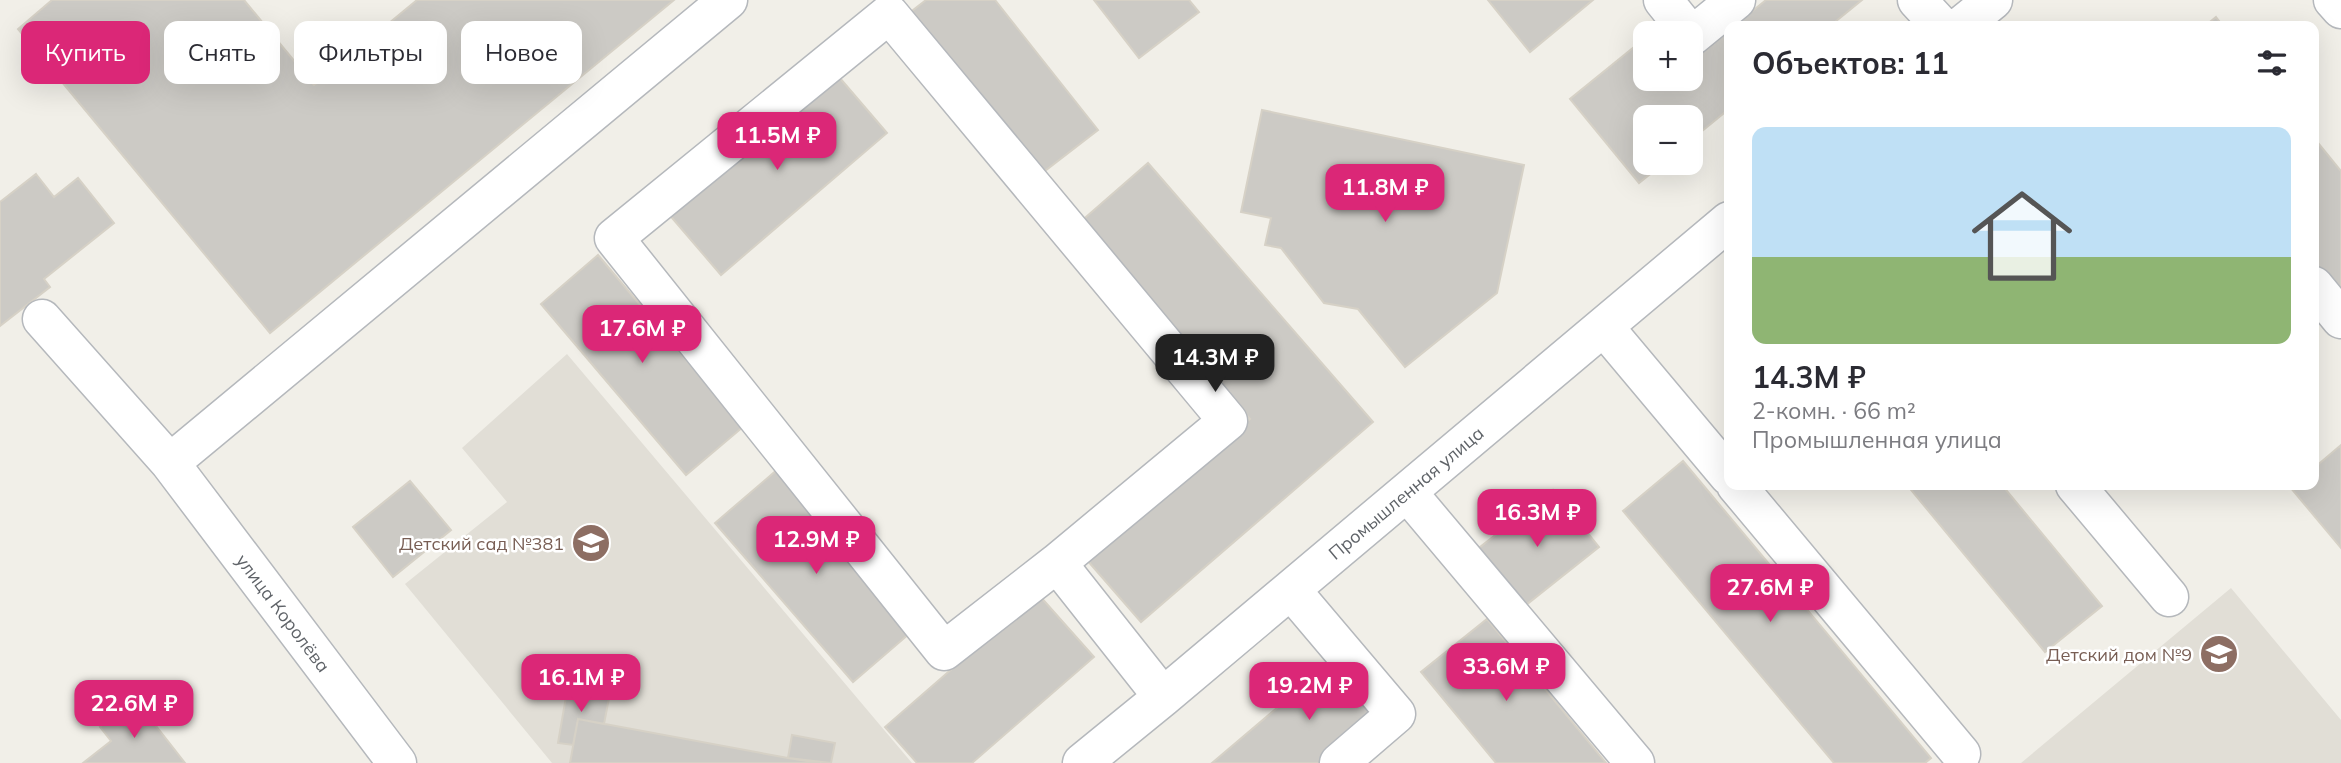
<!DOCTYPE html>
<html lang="ru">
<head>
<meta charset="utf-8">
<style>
  :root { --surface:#fff; --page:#f2f2f3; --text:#2b2b33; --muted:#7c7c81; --line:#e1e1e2; --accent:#db2777 }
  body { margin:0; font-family:Mulish,sans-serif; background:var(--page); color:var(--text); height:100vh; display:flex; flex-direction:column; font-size:26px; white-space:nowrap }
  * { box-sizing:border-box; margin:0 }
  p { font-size:23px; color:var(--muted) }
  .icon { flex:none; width:38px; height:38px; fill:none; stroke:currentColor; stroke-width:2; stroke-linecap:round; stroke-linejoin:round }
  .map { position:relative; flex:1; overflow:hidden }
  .panel { position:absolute; left:1724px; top:21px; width:595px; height:469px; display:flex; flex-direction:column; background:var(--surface); border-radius:14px; box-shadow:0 7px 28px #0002 }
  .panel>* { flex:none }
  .guide { position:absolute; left:21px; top:21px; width:665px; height:63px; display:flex; gap:14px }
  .buttons { position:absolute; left:1633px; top:21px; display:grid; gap:14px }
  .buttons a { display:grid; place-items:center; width:70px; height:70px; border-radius:14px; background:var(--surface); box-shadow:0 7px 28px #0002; font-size:35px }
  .price { position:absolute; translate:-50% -60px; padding:0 16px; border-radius:14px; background:var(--accent); color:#fff; font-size:23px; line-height:46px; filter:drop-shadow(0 2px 4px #0008) }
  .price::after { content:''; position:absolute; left:50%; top:42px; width:21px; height:16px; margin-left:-10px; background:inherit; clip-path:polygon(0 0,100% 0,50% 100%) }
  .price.active { background:#222; color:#fff }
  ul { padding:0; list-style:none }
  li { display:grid; align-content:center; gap:14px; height:371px; padding:0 28px }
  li+li { border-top:2px solid var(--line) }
  li span { display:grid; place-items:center; height:217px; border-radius:14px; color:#555 }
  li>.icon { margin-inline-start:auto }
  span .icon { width:126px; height:126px; fill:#fffc; stroke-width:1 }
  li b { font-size:30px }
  h2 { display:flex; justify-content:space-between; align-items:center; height:84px; padding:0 28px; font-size:30px }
  .chip { padding:0 24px; border-radius:14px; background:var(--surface); box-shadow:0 7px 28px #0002; font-size:24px; line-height:63px }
  .chip.active { background:var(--accent); color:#fff }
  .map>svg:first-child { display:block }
  .education { fill:#e1ded6 }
  .building { fill:#cccac5; stroke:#d6d1c6; stroke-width:2 }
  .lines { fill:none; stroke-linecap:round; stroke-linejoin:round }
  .minor-casing { stroke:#b5b8bc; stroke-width:41 }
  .minor { stroke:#fff; stroke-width:38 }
  .labels { text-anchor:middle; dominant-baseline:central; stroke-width:5; stroke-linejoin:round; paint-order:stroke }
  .street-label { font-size:18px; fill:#5f6368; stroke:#fff }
  .education-label { font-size:18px; fill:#785e54; stroke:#fff; text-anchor:end }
</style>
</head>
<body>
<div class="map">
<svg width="2341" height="763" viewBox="0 0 2341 763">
  <rect width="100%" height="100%" fill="#f1efe8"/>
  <path class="education" d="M567,354L912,763H552L405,584L507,502L462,448Z
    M2231,588L2341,720V763H2021Z"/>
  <path class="building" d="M52,0H244L314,85L417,0H674L270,333L18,29Z
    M926,0H995L1098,130L1037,177L908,14Z
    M1094,0H1189L1199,12L1139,58Z
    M1488,0H1593L1530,52Z
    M1766,0H1862L1830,26H1734Z
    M2216,17L2223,26H2205Z
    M1729,30V109L1690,141V117H1645V163H1664L1639,183L1570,99L1645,38V79H1690V62Z
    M833,70L887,133L721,275L667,212Z
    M1262,110L1524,165L1497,293L1405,367L1358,309L1324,303L1281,248L1265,245L1271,218L1241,212Z
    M2314,138L2341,171V303L2314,269Z
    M1148,163L1373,422L1141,622L1087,560L1250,419L1079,223Z
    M36,174L54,197L78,178L114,223L44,279L50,287L0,326V202Z
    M598,255L743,427L686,475L541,304Z
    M2341,445V548L2290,487L2293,485H2314V468Z
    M1683,461L1931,758L1925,763H1834L1623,511Z
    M778,469L916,628L853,682L715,523Z
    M410,481L451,530L393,577L353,527Z
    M1907,485H2002L2102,606L2045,652Z
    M1553,490L1599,547L1521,609L1475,551Z
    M1038,594L1094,657L972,763H917L885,727Z
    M1487,619L1606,763H1496L1421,672Z
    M1337,657L1383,711L1322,763H1212Z
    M567,691L609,698L604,724L578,719L573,745L558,743Z
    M135,699L185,763H83L111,741L100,727Z
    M578,719L788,758L820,763H570Z
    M792,735L835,743L831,763L788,758Z"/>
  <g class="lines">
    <defs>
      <path id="minor" d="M1663,0L1692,36L1736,0
        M1917,0L1941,26
        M2333,0L2341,9
        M1961,26L1993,0
        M2314,286L2341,319
        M42,319L170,463L728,0
        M1604,327L1729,476
        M170,463L397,763
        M1736,485L1961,754
        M2075,485L2169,597
        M1407,492L1635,763
        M1057,563L944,651L614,238L889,14L1228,421L1057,563L1163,697
        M1291,590L1396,714L1339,763
        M1082,763L1163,697L1729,221"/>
    </defs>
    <use href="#minor" class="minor-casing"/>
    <use href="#minor" class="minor"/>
  </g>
  <defs>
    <symbol id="school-disc" viewBox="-11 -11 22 22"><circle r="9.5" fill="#8d6e63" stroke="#fff"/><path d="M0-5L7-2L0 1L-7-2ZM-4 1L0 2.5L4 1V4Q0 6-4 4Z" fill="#fff"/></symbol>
  </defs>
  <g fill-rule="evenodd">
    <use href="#school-disc" x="569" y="521" width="44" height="44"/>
    <use href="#school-disc" x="2197" y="632" width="44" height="44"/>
  </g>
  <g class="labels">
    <g class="street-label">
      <text transform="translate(1406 493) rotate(-40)">Промышленная улица</text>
      <text transform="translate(283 613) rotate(53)">улица Королёва</text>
    </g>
    <g class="education-label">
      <text x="564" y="543">Детский сад №381</text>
      <text x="2192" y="654">Детский дом №9</text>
    </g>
  </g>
</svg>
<div class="buttons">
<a>+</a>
<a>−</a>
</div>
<b class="price" style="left:777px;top:172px">11.5M ₽</b>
<b class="price" style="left:1385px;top:224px">11.8M ₽</b>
<b class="price" style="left:642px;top:365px">17.6M ₽</b>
<b class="price active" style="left:1215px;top:394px">14.3M ₽</b>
<b class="price" style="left:1537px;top:549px">16.3M ₽</b>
<b class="price" style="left:816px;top:576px">12.9M ₽</b>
<b class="price" style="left:1770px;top:624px">27.6M ₽</b>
<b class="price" style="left:1506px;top:703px">33.6M ₽</b>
<b class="price" style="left:581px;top:714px">16.1M ₽</b>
<b class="price" style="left:1309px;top:722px">19.2M ₽</b>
<b class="price" style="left:134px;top:740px">22.6M ₽</b>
<div class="guide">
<a class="chip active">Купить</a>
<a class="chip">Снять</a>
<a class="chip">Фильтры</a>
<a class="chip">Новое</a>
</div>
<section class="panel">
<h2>Объектов: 11<svg class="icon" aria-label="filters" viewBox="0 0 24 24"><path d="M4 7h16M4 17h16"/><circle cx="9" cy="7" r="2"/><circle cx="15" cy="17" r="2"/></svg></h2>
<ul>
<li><span style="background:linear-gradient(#bfe0f5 60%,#8fb573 0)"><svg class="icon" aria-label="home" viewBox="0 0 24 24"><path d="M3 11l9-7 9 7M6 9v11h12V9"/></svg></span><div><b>14.3M ₽</b><p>2-комн. · 66 m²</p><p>Промышленная улица</p></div></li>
</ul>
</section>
</div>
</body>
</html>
